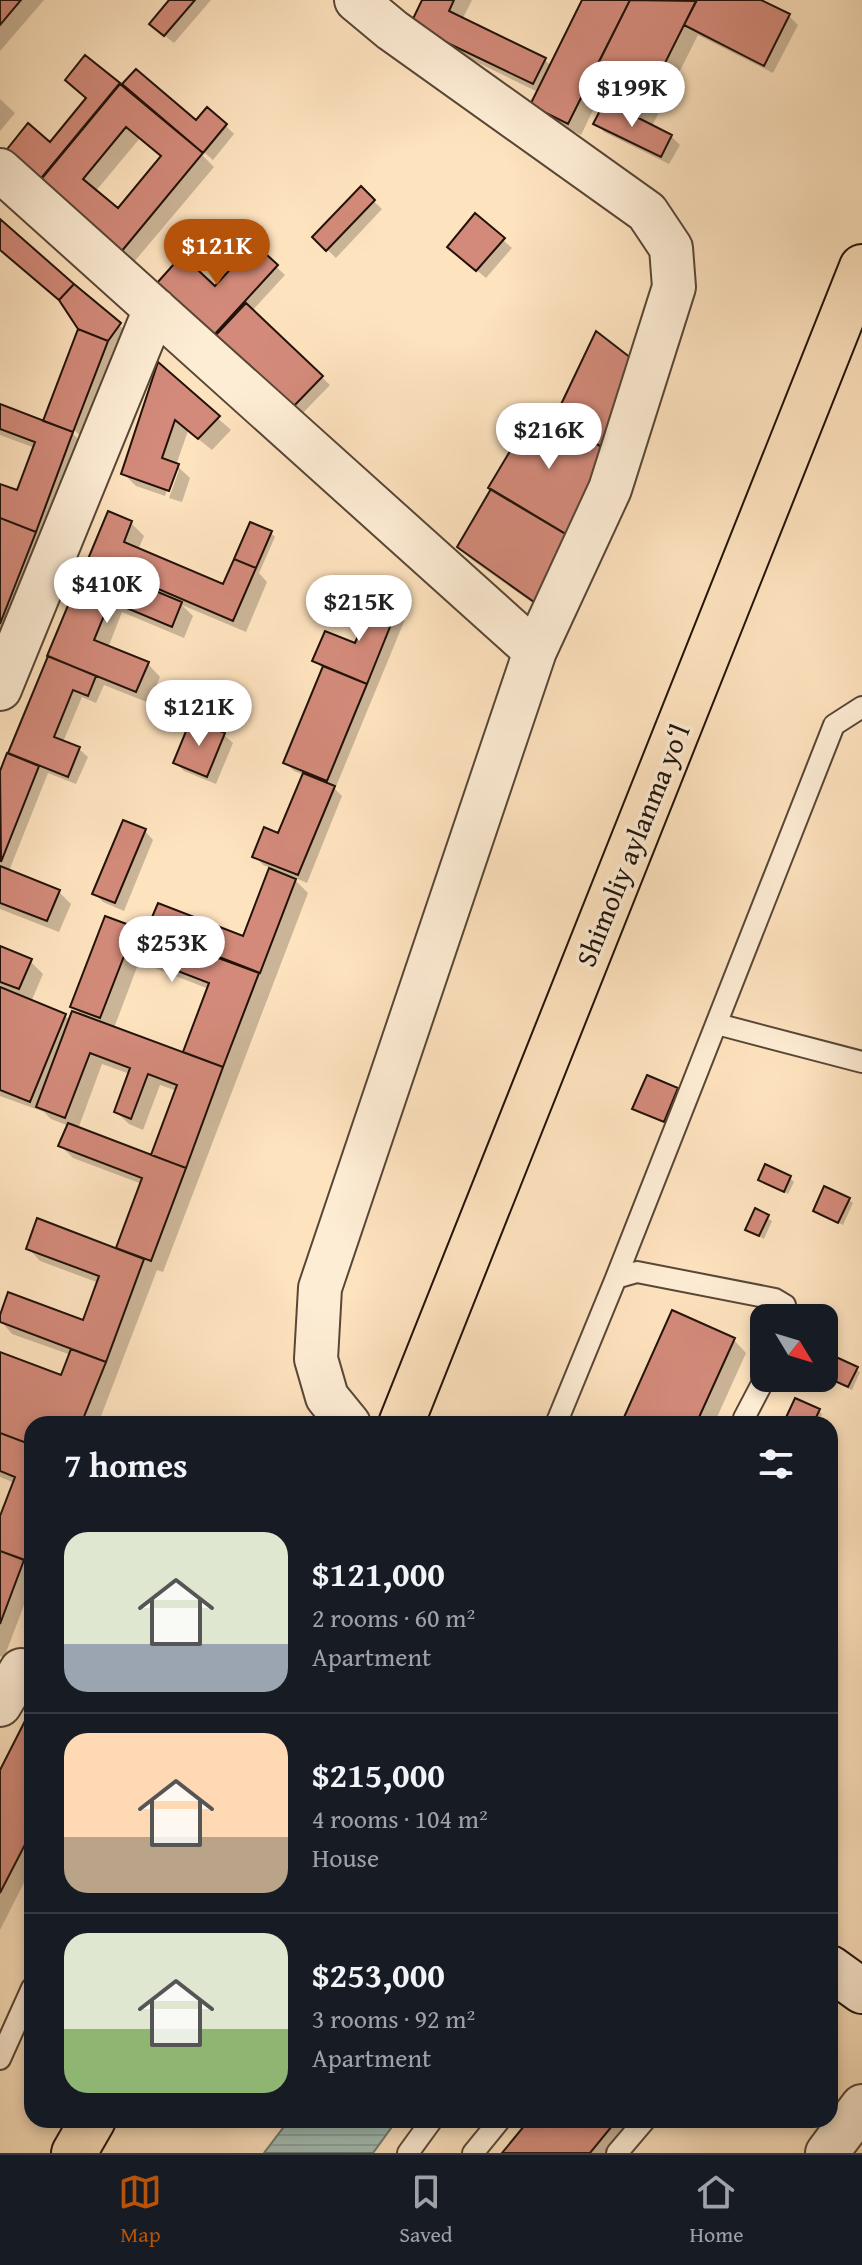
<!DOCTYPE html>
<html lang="en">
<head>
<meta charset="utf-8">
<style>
  :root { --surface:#171b24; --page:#20242c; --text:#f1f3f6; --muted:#9ea1a6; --line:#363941; --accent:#b45309 }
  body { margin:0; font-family:"Gentium Book Plus",serif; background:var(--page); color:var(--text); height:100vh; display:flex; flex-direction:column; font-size:30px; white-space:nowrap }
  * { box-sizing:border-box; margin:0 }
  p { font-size:26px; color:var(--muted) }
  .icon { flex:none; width:44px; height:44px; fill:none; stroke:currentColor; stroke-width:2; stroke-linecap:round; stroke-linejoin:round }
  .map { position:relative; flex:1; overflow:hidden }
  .side { position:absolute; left:24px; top:1416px; width:814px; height:712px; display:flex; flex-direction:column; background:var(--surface); border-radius:24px; box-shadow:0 4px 12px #0003 }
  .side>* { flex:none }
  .needle { width:52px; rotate:128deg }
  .tools { position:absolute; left:750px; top:1304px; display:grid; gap:16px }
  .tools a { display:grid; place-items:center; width:88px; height:88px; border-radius:16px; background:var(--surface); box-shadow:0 4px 12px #0003; font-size:40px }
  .price { position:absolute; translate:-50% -68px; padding:0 18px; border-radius:28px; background:#fff; color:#222; font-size:26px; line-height:52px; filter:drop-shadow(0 2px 4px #0008) }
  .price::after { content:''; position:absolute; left:50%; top:48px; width:24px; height:18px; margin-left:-12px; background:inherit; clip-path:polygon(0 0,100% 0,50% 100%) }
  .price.current { background:var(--accent); color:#fff }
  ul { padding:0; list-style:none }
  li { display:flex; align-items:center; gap:24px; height:200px; padding:0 40px }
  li+li { border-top:2px solid var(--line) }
  li span { display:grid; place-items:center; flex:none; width:224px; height:160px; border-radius:24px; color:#555 }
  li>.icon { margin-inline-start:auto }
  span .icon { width:96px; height:96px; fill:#fffc; stroke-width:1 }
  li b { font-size:34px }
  h2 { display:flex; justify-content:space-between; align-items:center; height:96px; padding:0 40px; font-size:34px }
  .tabs { display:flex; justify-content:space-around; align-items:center; height:112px; border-top:2px solid var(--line); background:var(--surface); font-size:22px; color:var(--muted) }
  .tabs a { display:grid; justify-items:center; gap:4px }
  .tabs .current { color:var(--accent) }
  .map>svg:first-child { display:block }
  .water { fill:url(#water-rules); stroke:#6d7971; stroke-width:2 }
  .shadow { fill:#0003; fill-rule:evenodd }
  .building { fill:#d38a7a; stroke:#211209; stroke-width:2; fill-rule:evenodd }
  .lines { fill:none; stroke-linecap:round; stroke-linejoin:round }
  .service-casing { stroke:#584636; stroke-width:24 }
  .minor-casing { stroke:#584636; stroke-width:46 }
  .secondary-casing { stroke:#211209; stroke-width:48 }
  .primary-casing { stroke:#211209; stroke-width:48 }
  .service { stroke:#feedd5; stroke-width:20 }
  .minor { stroke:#feedd5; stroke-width:42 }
  .secondary { stroke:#feedd5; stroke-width:44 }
  .primary { stroke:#fee3bf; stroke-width:44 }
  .labels { text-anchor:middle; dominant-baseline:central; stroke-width:7; stroke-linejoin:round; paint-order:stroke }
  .street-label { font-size:28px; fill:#211209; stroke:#feedd5 }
</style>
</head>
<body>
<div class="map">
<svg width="862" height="2153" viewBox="0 0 862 2153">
  <defs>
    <pattern id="water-rules" width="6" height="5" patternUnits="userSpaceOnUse" patternTransform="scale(2)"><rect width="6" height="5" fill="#a0beb6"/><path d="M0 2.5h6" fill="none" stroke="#8aa29b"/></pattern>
  </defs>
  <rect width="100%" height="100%" fill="#fee3bf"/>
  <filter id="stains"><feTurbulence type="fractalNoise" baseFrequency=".0025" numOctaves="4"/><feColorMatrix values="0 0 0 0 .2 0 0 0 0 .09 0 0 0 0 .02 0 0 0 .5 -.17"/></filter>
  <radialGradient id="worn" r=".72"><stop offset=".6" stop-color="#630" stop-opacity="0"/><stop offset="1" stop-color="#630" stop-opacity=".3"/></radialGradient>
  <path class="water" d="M289,2120H397L373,2153H264Z"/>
  <path class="shadow" d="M0,0H44L0,51Z
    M172,0H211L174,43L160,32Z
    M424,0H472L462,20L545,60L551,66L585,0H689L697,5L699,0H757L789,16L798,25L773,73L698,35L652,126L671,136L680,145L669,164L604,132L596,123L604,106L597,102L581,135L545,117L532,104L538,92L425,37Z
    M86,58L157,118L159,115L226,126L234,134L213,160L199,148L197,150L214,167L134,262L15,161L50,144L88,98ZM140,138L163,157L118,211L95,192Z
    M0,99L15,113L0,131Z
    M361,189L382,209L336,258L314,237Z
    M0,221L128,333L82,438L68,423L65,426L85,446L0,665V486L18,492L35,448L0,435V406L44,423L80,329L63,302L0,249Z
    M503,240L512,248L486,278L458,255Z
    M254,246L285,275L252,311L330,385L300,416L160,282L215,288Z
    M159,366L231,430L212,450L188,431L176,465L190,478L182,502L169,498L179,470H174L165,496L136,486L124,474Z
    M563,423L554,618L472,560L459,547Z
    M131,523L144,536L138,550L225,586L271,533L275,537L259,573L267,582L246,632L182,605L193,616L184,638L122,612L108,648L148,664L160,677L149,703L104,685L96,703L82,697L63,742L79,749L88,757L76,784L48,773L9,871L58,891L71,904L59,932L0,909V778L50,656L103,572L90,558Z
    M377,595L399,604L408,612L335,789L342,796L307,883L291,876L308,893L163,1272L157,1270L98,1424H32V1584L4,1658L0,1656V1522L15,1483L0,1477V1354L62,1378L71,1355L12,1334L0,1320L84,1323L99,1283L40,1261L28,1248L117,1250L142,1184L73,1158L61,1146L69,1126L51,1119L44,1112L0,1096V949L30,961L43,974L31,1002L65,1016L71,1021L83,1017L73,1006L106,918L160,938L150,928L244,938L271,868L263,865L255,856L279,836L304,775L294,771L286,763L324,670L315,661L356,646ZM139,962L209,989L184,1054L114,1028ZM102,1064L130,1074L116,1112L129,1124L143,1130L160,1085L177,1091L152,1157L78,1129Z
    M224,735L233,743L216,784L184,771L175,762Z
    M145,831L153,840L124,911L103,902L95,894Z
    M677,1090L681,1093L668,1124L635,1108Z
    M790,1178L794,1182L788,1194L760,1180Z
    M849,1200L853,1203L843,1225L815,1211Z
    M756,1211L772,1221L764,1239L748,1230Z
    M734,1340L746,1353L714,1424H623Z
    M826,1355L860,1372L852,1390L824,1377Z
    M819,1411L822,1414L818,1424H785Z
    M32,1722V1867L0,1930V1774Z
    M531,2120H645L618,2153H504Z"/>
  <path class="building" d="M0,0H21L0,25Z
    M169,0H195L164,36L149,24Z
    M422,0H454L449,11L546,58L533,84L410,25Z
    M582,0H630L568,124L530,105Z
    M630,0L696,1L638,117L584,91Z
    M697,0H761L790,14L764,66L684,25Z
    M85,55L120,83L38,182L4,153L28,123L50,142L86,98L65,80Z
    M136,69L196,120L207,107L227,124L203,153L122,84Z
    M120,84L203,153L121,252L38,183ZM126,127L161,156L118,208L83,179Z
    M605,101L672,135L661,157L593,124Z
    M361,186L375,200L326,251L312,237Z
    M475,213L505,238L476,271L447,247Z
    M0,219L74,284L59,300L0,250Z
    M254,243L278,265L214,335L157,283L182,255L215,286Z
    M74,284L121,323L108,341L78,329L59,300Z
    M246,303L323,376L290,410L214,337Z
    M78,329L108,341L73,432L43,421Z
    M596,331L640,365L606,450L555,417Z
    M158,362L220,416L198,439L175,420L162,458L179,464L169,491L121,474Z
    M0,404L73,432L36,532L0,518V484L17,490L35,442L0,429Z
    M534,411L555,417L606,450L569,536L488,488Z
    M491,489L569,536L541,607L457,547Z
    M108,511L132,521L124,542L223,584L234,559L256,568L233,621L88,559Z
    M0,518L36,532L0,624Z
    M250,522L272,531L256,568L234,559Z
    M86,562L182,602L172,627L110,601L94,640L149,662L136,692L47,656Z
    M376,592L400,602L367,684L312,661L325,631L355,643Z
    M48,656L96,676L88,696L73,690L54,737L80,747L68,777L8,753Z
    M323,666L367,684L327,781L283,763Z
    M191,719L225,733L207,777L173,763Z
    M7,753L39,766L1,862L0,771Z
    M303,773L335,786L298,875L252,857L264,827L278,833Z
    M123,820L146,829L115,903L92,894Z
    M0,866L60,890L47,921L0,903Z
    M269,868L296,879L260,973L147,929L158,903L243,936Z
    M105,916L259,973L223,1067L183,1052L209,983L126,951L100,1018L70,1007Z
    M0,946L32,959L19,989L0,982Z
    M0,987L66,1014L30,1102L0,1090Z
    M72,1011L223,1067L186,1168L151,1155L177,1085L148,1074L131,1119L114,1112L130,1068L90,1053L65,1118L36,1107Z
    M647,1075L678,1088L664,1122L632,1109Z
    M68,1123L186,1168L151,1261L116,1248L142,1178L58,1146Z
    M765,1164L791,1176L784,1192L758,1180Z
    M824,1186L850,1198L838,1223L813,1211Z
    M755,1208L769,1215L759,1236L745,1230Z
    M37,1218L144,1259L106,1362L0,1322V1315L8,1292L83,1320L99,1276L26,1249Z
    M672,1310L735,1338L696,1424H621Z
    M71,1349L106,1362L81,1424H32V1445L0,1433V1352L61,1375Z
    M825,1352L858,1367L848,1387L824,1376Z
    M795,1398L820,1409L813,1424H783Z
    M0,1433L32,1445V1551L28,1561L0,1551V1516L15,1477L0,1471Z
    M0,1551L24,1560L0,1624Z
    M27,1717L32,1720V1831L0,1893V1770Z
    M529,2120H617L590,2153H502Z"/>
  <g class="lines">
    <defs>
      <path id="service" d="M717,1024L862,1062
        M616,1278L637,1272L775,1299L785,1305L787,1318
        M744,1418L765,1378
        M556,1424L616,1278L834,725L862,707
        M0,2059L32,1988
        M408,2153L432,2120
        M473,2153L500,2120
        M617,2153L645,2120"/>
      <path id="minor" d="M0,170L535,651
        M0,689L155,309
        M349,1424L327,1397L316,1359L320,1288L535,651L610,489L674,287L671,248L647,212L392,30L356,0
        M0,1705L21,1670
        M827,2153L862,2106"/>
      <path id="secondary" d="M830,1968L862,1991"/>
      <path id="primary" d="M401,1424L862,267
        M74,2153L93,2120"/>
    </defs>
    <use href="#service" class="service-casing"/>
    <use href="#minor" class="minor-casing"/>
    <use href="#secondary" class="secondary-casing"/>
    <use href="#primary" class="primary-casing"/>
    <use href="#service" class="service"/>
    <use href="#minor" class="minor"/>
    <use href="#secondary" class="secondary"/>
    <use href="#primary" class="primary"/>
  </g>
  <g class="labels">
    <g class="street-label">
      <text transform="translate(632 845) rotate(-68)">Shimoliy aylanma yoʻl</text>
    </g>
  </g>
  <rect width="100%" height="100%" filter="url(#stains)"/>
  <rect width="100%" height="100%" fill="url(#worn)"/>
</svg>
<div class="tools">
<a><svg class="needle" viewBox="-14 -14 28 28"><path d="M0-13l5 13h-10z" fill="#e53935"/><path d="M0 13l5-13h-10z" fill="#9ea1a6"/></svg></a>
</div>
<b class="price" style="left:632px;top:129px">$199K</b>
<b class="price current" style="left:217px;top:287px">$121K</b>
<b class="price" style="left:549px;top:471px">$216K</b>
<b class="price" style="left:107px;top:625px">$410K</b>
<b class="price" style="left:359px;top:643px">$215K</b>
<b class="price" style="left:199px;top:748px">$121K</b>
<b class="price" style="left:172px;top:984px">$253K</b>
<section class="side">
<h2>7 homes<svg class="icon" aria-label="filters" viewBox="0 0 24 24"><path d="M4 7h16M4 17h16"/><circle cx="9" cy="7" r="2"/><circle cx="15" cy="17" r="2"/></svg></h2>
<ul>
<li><span style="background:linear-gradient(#dfe7d0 70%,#9aa5b1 0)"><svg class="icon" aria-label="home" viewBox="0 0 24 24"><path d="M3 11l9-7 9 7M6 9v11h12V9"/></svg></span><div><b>$121,000</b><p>2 rooms · 60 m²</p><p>Apartment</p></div></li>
<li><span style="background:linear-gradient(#ffd9b3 65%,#b9a48a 0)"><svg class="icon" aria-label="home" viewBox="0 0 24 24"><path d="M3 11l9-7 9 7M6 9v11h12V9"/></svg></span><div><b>$215,000</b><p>4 rooms · 104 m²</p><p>House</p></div></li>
<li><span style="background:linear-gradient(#dfe7d0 60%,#8fb573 0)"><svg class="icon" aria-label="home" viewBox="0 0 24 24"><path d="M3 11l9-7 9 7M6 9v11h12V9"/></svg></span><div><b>$253,000</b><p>3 rooms · 92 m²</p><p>Apartment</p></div></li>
</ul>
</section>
</div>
<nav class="tabs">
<a class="current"><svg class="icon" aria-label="map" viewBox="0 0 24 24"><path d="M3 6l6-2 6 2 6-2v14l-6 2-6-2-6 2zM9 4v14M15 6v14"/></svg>Map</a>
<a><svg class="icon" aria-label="saved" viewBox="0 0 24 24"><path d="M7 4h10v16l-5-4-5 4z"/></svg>Saved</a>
<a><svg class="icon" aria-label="home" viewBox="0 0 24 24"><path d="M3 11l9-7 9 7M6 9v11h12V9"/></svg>Home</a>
</nav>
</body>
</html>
